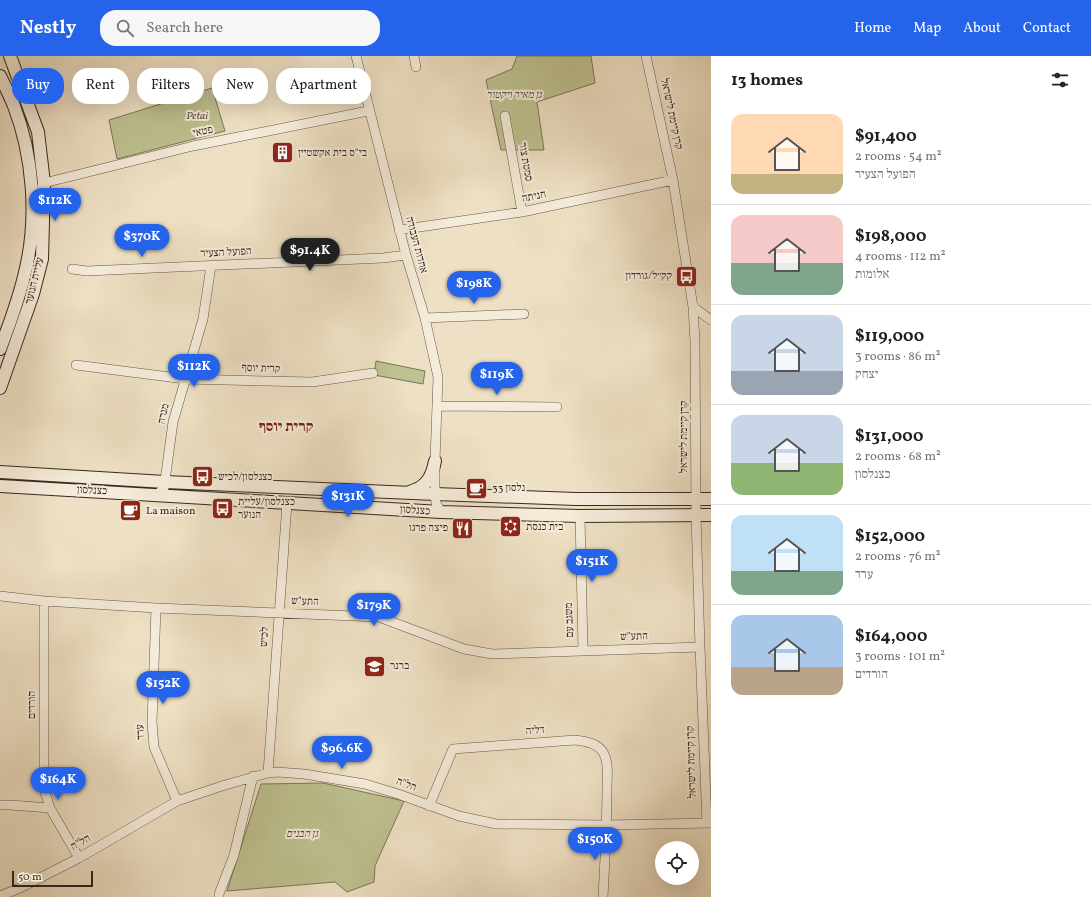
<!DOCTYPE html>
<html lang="en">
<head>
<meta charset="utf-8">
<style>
  :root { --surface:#fff; --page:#f6f6f6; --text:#202124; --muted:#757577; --line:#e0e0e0; --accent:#2563eb }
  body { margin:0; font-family:Vollkorn,"Frank Ruhl Libre",serif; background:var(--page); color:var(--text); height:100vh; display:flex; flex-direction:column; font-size:15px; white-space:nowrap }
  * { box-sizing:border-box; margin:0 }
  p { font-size:13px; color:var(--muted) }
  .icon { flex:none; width:22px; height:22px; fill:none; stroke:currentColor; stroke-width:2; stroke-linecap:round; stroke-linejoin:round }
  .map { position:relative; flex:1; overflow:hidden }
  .side { display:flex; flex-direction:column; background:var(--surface); width:380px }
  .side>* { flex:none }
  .top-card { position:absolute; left:12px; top:12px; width:380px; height:36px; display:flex; gap:8px }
  .controls { position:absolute; left:655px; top:785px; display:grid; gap:8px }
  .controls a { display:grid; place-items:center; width:44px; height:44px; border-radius:50%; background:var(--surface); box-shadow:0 4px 16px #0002; font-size:20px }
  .scale { position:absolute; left:12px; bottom:10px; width:81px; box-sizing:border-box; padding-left:4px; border:2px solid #38291f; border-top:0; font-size:11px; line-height:14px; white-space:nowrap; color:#38291f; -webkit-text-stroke:3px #f4ebd9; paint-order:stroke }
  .price { position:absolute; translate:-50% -34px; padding:0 9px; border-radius:14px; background:var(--accent); color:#fff; font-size:13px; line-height:26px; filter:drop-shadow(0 1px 2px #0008) }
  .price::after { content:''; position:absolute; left:50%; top:24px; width:12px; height:9px; margin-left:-6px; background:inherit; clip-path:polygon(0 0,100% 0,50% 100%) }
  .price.current { background:#222; color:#fff }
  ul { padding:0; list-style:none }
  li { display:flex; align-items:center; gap:12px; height:100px; padding:0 20px }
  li+li { border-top:1px solid var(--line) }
  li span { display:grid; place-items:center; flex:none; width:112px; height:80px; border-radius:12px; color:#555 }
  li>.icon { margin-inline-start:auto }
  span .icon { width:48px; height:48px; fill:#fffc; stroke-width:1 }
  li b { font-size:17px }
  h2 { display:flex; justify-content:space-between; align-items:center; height:48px; padding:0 20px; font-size:17px }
  .tag { padding:0 14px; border-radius:16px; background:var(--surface); box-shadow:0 4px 16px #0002; font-size:14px; line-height:36px }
  .tag.current { background:var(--accent); color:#fff }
  header { display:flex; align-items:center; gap:24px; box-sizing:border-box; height:56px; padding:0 20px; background:var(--accent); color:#fff }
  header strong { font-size:19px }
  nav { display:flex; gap:22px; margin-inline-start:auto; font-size:14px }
  .search { width:280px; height:36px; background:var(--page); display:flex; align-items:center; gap:10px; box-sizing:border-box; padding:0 14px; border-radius:16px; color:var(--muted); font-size:15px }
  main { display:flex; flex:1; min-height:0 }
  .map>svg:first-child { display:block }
  .green { fill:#bec190; stroke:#7b7558 }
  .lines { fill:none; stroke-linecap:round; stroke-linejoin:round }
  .street-casing { stroke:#665748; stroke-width:10 }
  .secondary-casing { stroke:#38291f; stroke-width:14 }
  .street { stroke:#f4ebd9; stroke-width:9 }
  .secondary { stroke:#f4ebd9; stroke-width:12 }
  .labels { text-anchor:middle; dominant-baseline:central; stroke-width:4; stroke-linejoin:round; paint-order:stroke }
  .park-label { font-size:11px; font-style:italic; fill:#5a4f3b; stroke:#f4ebd9 }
  .street-label { font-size:11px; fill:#38291f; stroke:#f4ebd9 }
  .poi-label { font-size:11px; fill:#38291f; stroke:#f4ebd9; text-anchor:start }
  .district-label { font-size:15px; font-weight:bold; fill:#7a1f14; stroke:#f4ebd9 }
</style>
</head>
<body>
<header>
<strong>Nestly</strong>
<div class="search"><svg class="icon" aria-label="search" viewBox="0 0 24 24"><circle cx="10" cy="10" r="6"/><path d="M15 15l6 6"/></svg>Search here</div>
<nav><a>Home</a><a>Map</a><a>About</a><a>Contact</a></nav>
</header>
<main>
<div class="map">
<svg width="711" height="841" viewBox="0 0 711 841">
  <rect width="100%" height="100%" fill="#eee0c4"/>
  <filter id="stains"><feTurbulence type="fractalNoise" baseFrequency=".005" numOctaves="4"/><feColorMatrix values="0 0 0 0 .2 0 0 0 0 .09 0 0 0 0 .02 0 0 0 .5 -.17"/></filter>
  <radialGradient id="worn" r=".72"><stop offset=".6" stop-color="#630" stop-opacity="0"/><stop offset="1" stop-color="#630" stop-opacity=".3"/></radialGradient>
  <path class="green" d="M517,0H591L595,27L537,46L544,94H501L486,24L512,13Z
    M212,32L225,75L117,103L109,64Z
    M376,305L425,315L423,328L374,319Z
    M323,727L404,745L375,810L374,826L347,836L335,826L227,835L261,728Z"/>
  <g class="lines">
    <defs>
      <path id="street" d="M356,0L406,199L425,262L438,321L435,405V438L436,447L441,456
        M414,0L416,11
        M646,0L673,124L693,251L695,285L696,459L700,591L707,767
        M505,60L522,156
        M44,127L193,90L368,55
        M399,174L522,156L673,124
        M72,213L87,215L383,202L406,199
        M693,251L711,264
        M425,262L524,258
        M76,309L185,323L312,326L373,317
        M438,350L557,351
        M155,439L159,437L164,432L173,366L203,263L211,210
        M580,460L583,594
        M0,540L44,545L156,552L379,561L464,593L492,598L700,591
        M44,545V733L50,752
        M156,552L152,666L154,691L177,745
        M268,717L287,447
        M0,749H10L50,752L79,802
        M429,750L453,693L575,684C585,685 599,687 604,698C609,707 607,721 607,731C607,768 605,804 603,841
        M0,840L20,832L79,802L177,745L225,729L268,717L277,716L304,718L365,728L398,738L459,760L496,768L607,769L711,767
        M219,841V838L234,799L253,720"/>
      <path id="secondary" d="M0,20C5,30 10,40 14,50C33,100 38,160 26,212C20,240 10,267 0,293
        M0,332L33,238L42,203L44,127L38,76L10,0
        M0,416L165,426L435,438L576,443H711
        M0,430L441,456L580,460L711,459
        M409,436C426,432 432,421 435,405"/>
    </defs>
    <use href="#street" class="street-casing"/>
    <use href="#secondary" class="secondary-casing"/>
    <use href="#street" class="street"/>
    <use href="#secondary" class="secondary"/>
  </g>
  <defs>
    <symbol id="building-square" viewBox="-11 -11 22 22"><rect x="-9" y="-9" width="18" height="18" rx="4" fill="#8f2418" stroke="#f4ebd9"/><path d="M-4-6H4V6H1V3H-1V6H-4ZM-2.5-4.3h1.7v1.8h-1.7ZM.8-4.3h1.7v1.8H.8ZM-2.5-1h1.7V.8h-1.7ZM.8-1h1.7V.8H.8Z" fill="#fff"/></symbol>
    <symbol id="bus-square" viewBox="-11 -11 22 22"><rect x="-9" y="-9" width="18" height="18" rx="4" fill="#8f2418" stroke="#f4ebd9"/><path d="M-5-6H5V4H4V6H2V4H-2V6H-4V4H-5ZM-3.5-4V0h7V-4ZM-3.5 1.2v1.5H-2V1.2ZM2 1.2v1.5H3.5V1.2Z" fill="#fff"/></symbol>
    <symbol id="cafe-square" viewBox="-11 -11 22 22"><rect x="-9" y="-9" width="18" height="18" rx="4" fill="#8f2418" stroke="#f4ebd9"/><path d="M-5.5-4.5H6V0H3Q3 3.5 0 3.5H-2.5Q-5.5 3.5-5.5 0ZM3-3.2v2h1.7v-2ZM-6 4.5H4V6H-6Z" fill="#fff"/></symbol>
    <symbol id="synagogue-square" viewBox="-11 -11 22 22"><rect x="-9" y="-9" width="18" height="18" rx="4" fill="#8f2418" stroke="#f4ebd9"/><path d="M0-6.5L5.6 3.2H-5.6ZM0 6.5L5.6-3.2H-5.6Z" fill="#fff"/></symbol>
    <symbol id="restaurant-square" viewBox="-11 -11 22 22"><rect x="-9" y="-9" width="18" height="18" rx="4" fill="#8f2418" stroke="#f4ebd9"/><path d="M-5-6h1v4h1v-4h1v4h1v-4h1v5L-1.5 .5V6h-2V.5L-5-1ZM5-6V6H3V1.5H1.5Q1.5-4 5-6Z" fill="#fff"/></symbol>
    <symbol id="school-square" viewBox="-11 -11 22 22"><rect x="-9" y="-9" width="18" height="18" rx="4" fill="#8f2418" stroke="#f4ebd9"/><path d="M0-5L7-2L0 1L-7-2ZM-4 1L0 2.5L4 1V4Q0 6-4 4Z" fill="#fff"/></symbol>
  </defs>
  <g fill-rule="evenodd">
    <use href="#building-square" x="270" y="84" width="25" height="25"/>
    <use href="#bus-square" x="674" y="208" width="25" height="25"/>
    <use href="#bus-square" x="190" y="408" width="25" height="25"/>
    <use href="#cafe-square" x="464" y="420" width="25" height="25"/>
    <use href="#bus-square" x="210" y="440" width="25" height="25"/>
    <use href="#cafe-square" x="118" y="442" width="25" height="25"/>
    <use href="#synagogue-square" x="498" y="458" width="25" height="25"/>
    <use href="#restaurant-square" x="450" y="460" width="25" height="25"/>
    <use href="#school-square" x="362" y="598" width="25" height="25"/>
  </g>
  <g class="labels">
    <g class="park-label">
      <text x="514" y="39">גן מאיר ויקטור</text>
      <text x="197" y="60">Petai</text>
      <text x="302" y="778">גן הבנים</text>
    </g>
    <g class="street-label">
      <text transform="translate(671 58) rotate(78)">קרן קיימת לישראל</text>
      <text transform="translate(203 76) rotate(-12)">פטאי</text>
      <text transform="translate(525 106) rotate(80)">סמטת צור</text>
      <text transform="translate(534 141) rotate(-11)">חניתה</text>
      <text transform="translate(416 189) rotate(75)">אחדות העבודה</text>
      <text transform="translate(226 197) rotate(-3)">הפועל הצעיר</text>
      <text transform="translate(35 225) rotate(-76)">עליית הנוער</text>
      <text transform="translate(261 313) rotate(2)">קרית יוסף</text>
      <text transform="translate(164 358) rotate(-77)">מנרה</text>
      <text transform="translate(684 381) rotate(-90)">קרן קיימת לישראל</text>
      <text transform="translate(92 435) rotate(3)">כצנלסון</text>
      <text transform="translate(415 455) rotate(4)">כצנלסון</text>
      <text transform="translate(305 546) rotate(2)">התע"ש</text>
      <text transform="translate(570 564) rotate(-92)">משגב עם</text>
      <text transform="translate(265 581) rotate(-86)">לכיש</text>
      <text transform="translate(634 581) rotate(-2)">התע"ש</text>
      <text transform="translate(32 649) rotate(-90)">הורדים</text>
      <text transform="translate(535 675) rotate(-4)">דליה</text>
      <text transform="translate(141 676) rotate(-94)">ערד</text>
      <text transform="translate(692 706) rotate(-92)">קרן קיימת לישראל</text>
      <text transform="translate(406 729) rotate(20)">הל"ה</text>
      <text transform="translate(81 787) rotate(-29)">הל"ה</text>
    </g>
    <g class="poi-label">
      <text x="298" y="97">בי"ס בית אקשטיין</text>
      <text x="672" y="220" text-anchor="end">קק״ל/גורדון</text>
      <text x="218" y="421">כצנלסון/לכיש</text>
      <text x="492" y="432">נלסון 33</text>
      <text x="238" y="446">כצנלסון/עליית<tspan x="238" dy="13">הנוער</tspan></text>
      <text x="146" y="455">La maison</text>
      <text x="526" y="471">בית כנסת</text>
      <text x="448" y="472" text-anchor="end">פיצה פרגו</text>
      <text x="390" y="610">ברנר</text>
    </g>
    <g class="district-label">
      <text x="286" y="371">קרית יוסף</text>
    </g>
  </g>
  <rect width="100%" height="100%" filter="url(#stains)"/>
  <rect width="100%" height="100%" fill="url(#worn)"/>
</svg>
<div class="controls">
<a><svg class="icon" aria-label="locate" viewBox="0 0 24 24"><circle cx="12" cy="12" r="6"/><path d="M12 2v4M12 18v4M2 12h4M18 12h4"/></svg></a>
</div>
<div class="scale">50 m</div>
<b class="price" style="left:55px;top:166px">$112K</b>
<b class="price" style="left:142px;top:202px">$370K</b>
<b class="price current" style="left:310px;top:216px">$91.4K</b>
<b class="price" style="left:474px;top:249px">$198K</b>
<b class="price" style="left:194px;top:332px">$112K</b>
<b class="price" style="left:497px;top:340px">$119K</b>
<b class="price" style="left:348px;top:462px">$131K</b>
<b class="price" style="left:592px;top:527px">$151K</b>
<b class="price" style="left:374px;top:571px">$179K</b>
<b class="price" style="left:163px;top:649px">$152K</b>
<b class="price" style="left:342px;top:714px">$96.6K</b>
<b class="price" style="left:58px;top:745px">$164K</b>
<b class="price" style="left:595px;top:805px">$150K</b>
<div class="top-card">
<a class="tag current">Buy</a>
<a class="tag">Rent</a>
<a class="tag">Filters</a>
<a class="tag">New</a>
<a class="tag">Apartment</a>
</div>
</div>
<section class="side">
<h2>13 homes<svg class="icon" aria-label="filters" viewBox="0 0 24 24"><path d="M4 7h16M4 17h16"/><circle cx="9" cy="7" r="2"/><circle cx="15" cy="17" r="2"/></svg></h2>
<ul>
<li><span style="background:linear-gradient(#ffd9b3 75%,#c2b280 0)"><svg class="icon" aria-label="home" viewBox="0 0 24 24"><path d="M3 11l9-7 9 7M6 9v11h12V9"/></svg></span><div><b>$91,400</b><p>2 rooms · 54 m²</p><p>הפועל הצעיר</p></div></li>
<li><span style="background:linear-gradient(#f6c9c9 60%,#7fa58c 0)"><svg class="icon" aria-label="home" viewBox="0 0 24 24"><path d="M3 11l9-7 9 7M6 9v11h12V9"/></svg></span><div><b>$198,000</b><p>4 rooms · 112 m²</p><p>אלומות</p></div></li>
<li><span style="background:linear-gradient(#c9d6e8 70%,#9aa5b1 0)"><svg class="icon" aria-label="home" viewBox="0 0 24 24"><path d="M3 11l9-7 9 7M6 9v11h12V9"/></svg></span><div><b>$119,000</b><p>3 rooms · 86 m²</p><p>יצחק</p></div></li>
<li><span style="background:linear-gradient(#c9d6e8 60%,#8fb573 0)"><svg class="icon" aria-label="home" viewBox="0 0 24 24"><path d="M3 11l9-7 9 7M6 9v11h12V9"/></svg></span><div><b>$131,000</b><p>2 rooms · 68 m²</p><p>כצנלסון</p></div></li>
<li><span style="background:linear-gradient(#bfe0f5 70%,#7fa58c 0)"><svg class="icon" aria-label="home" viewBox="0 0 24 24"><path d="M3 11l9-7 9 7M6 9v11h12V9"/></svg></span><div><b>$152,000</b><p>2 rooms · 76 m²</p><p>ערד</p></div></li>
<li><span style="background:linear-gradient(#a9c7e8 65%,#b9a48a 0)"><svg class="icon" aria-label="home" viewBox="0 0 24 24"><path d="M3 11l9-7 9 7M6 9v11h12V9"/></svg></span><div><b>$164,000</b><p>3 rooms · 101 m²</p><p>הורדים</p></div></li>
</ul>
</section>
</main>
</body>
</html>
